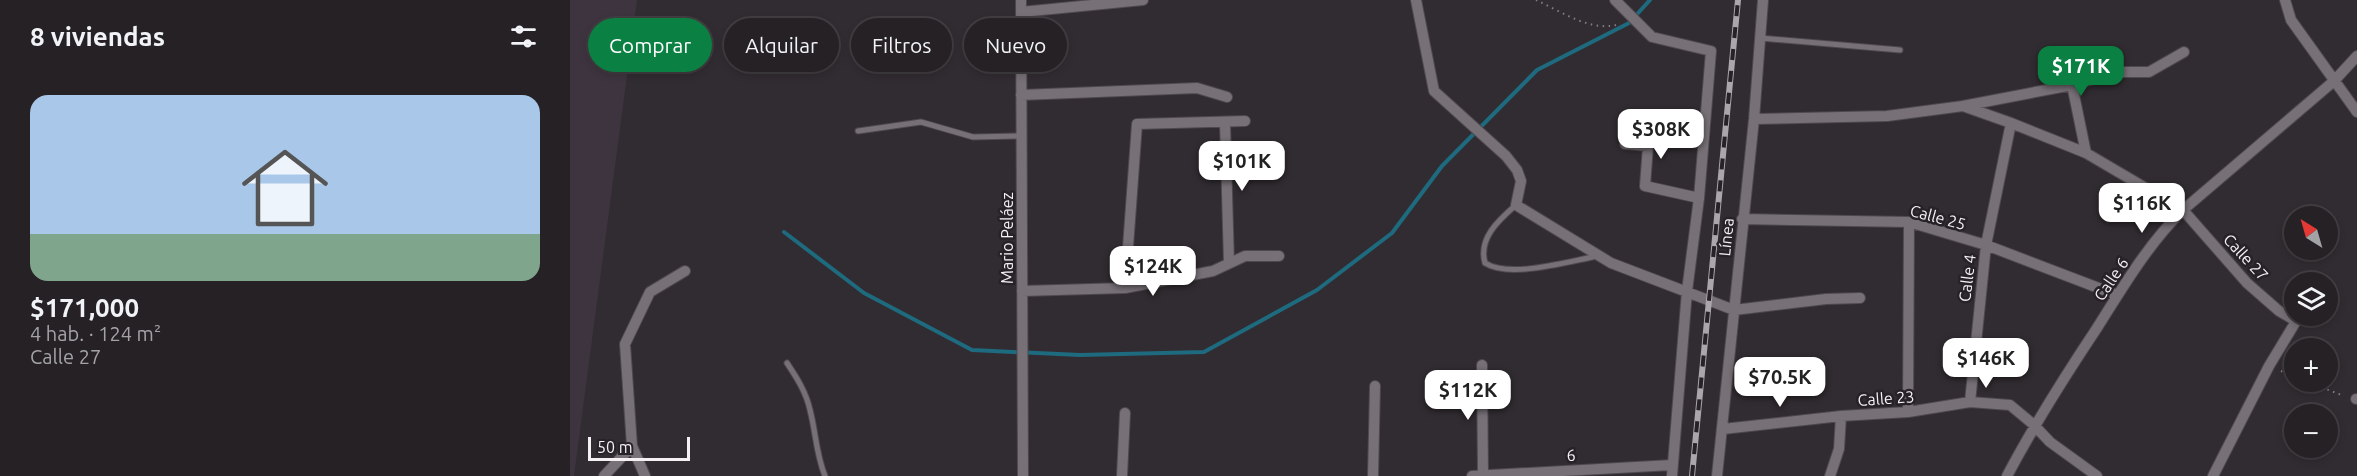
<!DOCTYPE html>
<html lang="es">
<head>
<meta charset="utf-8">
<style>
  :root { --surface:#252125; --page:#2d292d; --text:#f1f3f6; --muted:#a3a3a7; --line:#423e42; --accent:#0b8043 }
  body { margin:0; font-family:Ubuntu,sans-serif; background:var(--page); color:var(--text); height:100vh; display:flex; flex-direction:column; font-size:22px; white-space:nowrap }
  * { box-sizing:border-box; margin:0 }
  p { font-size:20px; color:var(--muted) }
  .icon { flex:none; width:33px; height:33px; fill:none; stroke:currentColor; stroke-width:2; stroke-linecap:round; stroke-linejoin:round }
  .map { position:relative; flex:1; overflow:hidden }
  .side { display:flex; flex-direction:column; background:var(--surface); width:570px }
  .side>* { flex:none }
  .hud { position:absolute; left:18px; top:18px; width:570px; height:54px; display:flex; gap:12px }
  .needle { width:39px; rotate:323deg }
  .tools { position:absolute; left:1714px; top:206px; display:grid; gap:12px }
  .tools a { display:grid; place-items:center; width:54px; height:54px; border-radius:50%; background:var(--surface); box-shadow:0 3px 9px #0003,0 0 0 2px var(--line); font-size:30px }
  .scale { position:absolute; left:18px; bottom:15px; width:102px; box-sizing:border-box; padding-left:6px; border:3px solid #f4f0f4; border-top:0; font-size:16px; line-height:21px; white-space:nowrap; color:#f4f0f4; -webkit-text-stroke:4px #272228; paint-order:stroke }
  .price { position:absolute; translate:-50% -51px; padding:0 14px; border-radius:12px; background:#fff; color:#222; font-size:20px; line-height:39px; filter:drop-shadow(0 2px 3px #0008) }
  .price::after { content:''; position:absolute; left:50%; top:36px; width:18px; height:14px; margin-left:-9px; background:inherit; clip-path:polygon(0 0,100% 0,50% 100%) }
  .price.current { background:var(--accent); color:#fff }
  ul { padding:0; list-style:none }
  li { display:grid; align-content:center; gap:12px; height:318px; padding:0 30px }
  li span { display:grid; place-items:center; height:186px; border-radius:18px; color:#555 }
  li>.icon { margin-inline-start:auto }
  span .icon { width:108px; height:108px; fill:#fffc; stroke-width:1 }
  li b { font-size:26px }
  h2 { display:flex; justify-content:space-between; align-items:center; height:72px; padding:0 30px; font-size:26px }
  .pill { padding:0 21px; border-radius:27px; background:var(--surface); box-shadow:0 3px 9px #0003,0 0 0 2px var(--line); font-size:21px; line-height:54px }
  .pill.current { background:var(--accent); color:#fff }
  main { display:flex; flex:1; min-height:0 }
  .map>svg:first-child { display:block }
  .built { fill:#3e343f }
  .lines { fill:none; stroke-linecap:round; stroke-linejoin:round }
  .stream { stroke:#1e6a7f; stroke-width:4 }
  .service-casing { stroke:#4e494e; stroke-width:7 }
  .minor-casing { stroke:#4e494e; stroke-width:12 }
  .path { stroke:#827d82; stroke-width:2; stroke-dasharray:1.5 4.5; stroke-linecap:butt }
  .service { stroke:#777177; stroke-width:5 }
  .minor { stroke:#777177; stroke-width:10 }
  .rail-casing { stroke:#aba6ab; stroke-width:6 }
  .rail { stroke:#272228; stroke-width:4; stroke-dasharray:11; stroke-linecap:butt }
  .labels { text-anchor:middle; dominant-baseline:central; stroke-width:5; stroke-linejoin:round; paint-order:stroke }
  .street-label { font-size:16px; fill:#f4f0f4; stroke:#272228 }
</style>
</head>
<body>
<main>
<section class="side">
<h2>8 viviendas<svg class="icon" aria-label="filters" viewBox="0 0 24 24"><path d="M4 7h16M4 17h16"/><circle cx="9" cy="7" r="2"/><circle cx="15" cy="17" r="2"/></svg></h2>
<ul>
<li><span style="background:linear-gradient(#a9c7e8 75%,#7fa58c 0)"><svg class="icon" aria-label="home" viewBox="0 0 24 24"><path d="M3 11l9-7 9 7M6 9v11h12V9"/></svg></span><div><b>$171,000</b><p>4 hab. · 124 m²</p><p>Calle 27</p></div></li>
</ul>
</section>
<div class="map">
<svg width="1787" height="476" viewBox="0 0 1787 476">
  <rect width="100%" height="100%" fill="#312c31"/>
  <path class="built" d="M0,0H67L4,476H0Z"/>
  <g class="lines">
    <path class="stream" d="M214,232L294,293L402,350L510,355L634,352L747,290L822,233L872,166L967,70L1059,23L1080,0"/>
    <defs>
      <path id="service" d="M1190,38L1330,50
        M288,131L351,122L403,137L451,136
        M946,205C929,220 908,238 915,263C940,279 999,261 1028,256
        M217,363C227,378 236,392 240,410C246,433 246,454 255,476"/>
      <path id="minor" d="M451,0L453,476
        M846,0L864,91L936,156L947,170L951,181L946,205L1041,263L1164,310L1256,299L1290,298
        M1045,0L1082,37L1141,51L1129,198L1117,291L1102,476
        M1715,0L1721,20L1787,112
        M451,12L573,0
        M1502,85L1516,153
        M451,95L627,88L657,97
        M1393,106L1502,85L1549,72H1579L1614,52
        M1184,119L1317,116L1393,106L1441,123L1516,153L1613,210L1677,283L1709,311L1726,321
        M655,123L659,263
        M1055,144L1078,146L1075,186L1129,198
        M1172,219L1339,222L1416,245L1547,295
        M555,288L567,124L675,121
        M452,291L555,288L643,271L675,256H709
        M912,365L913,476
        M1786,399H1787
        M1400,402L1416,245L1441,123
        M1338,412L1339,222
        M1153,429L1271,416L1338,412L1400,402L1440,405L1464,425L1480,442L1527,476
        M34,476L62,446
        M75,476L62,446L55,344L80,292L115,271
        M552,476L555,413
        M803,476L805,386
        M902,476L1102,465
        M1147,476L1184,119L1193,0
        M1260,476L1269,449L1271,416
        M1437,476C1464,425 1495,376 1527,328C1553,287 1578,244 1613,210L1764,81L1787,56
        M1643,476L1699,366L1728,318"/>
    </defs>
    <use href="#service" class="service-casing"/>
    <use href="#minor" class="minor-casing"/>
    <path class="path" d="M966,0C992,12 1022,33 1050,24
      M1711,371L1725,377
      M1735,381L1774,396"/>
    <use href="#service" class="service"/>
    <use href="#minor" class="minor"/>
    <defs>
      <path id="rail" d="M1122,476L1168,0"/>
    </defs>
    <use href="#rail" class="rail-casing"/>
    <use href="#rail" class="rail"/>
  </g>
  <g class="labels">
    <g class="street-label">
      <text transform="translate(1368 217) rotate(15)">Calle 25</text>
      <text transform="translate(1156 237) rotate(-84)">Línea</text>
      <text transform="translate(437 238) rotate(-90)">Mario Peláez</text>
      <text transform="translate(1676 257) rotate(47)">Calle 27</text>
      <text transform="translate(1397 278) rotate(-83)">Calle 4</text>
      <text transform="translate(1541 279) rotate(-56)">Calle 6</text>
      <text transform="translate(1316 398) rotate(-4)">Calle 23</text>
      <text transform="translate(1001 455) rotate(-5)">6</text>
    </g>
  </g>
</svg>
<div class="tools">
<a><svg class="needle" viewBox="-14 -14 28 28"><path d="M0-13l5 13h-10z" fill="#e53935"/><path d="M0 13l5-13h-10z" fill="#a3a3a7"/></svg></a>
<a><svg class="icon" aria-label="layers" viewBox="0 0 24 24"><path d="M12 4l9 5-9 5-9-5zM3 14l9 5 9-5"/></svg></a>
<a>+</a>
<a>−</a>
</div>
<div class="scale">50 m</div>
<b class="price current" style="left:1511px;top:97px">$171K</b>
<b class="price" style="left:1091px;top:160px">$308K</b>
<b class="price" style="left:672px;top:192px">$101K</b>
<b class="price" style="left:1572px;top:234px">$116K</b>
<b class="price" style="left:583px;top:297px">$124K</b>
<b class="price" style="left:1416px;top:389px">$146K</b>
<b class="price" style="left:1210px;top:408px">$70.5K</b>
<b class="price" style="left:898px;top:421px">$112K</b>
<div class="hud">
<a class="pill current">Comprar</a>
<a class="pill">Alquilar</a>
<a class="pill">Filtros</a>
<a class="pill">Nuevo</a>
</div>
</div>
</main>
</body>
</html>
